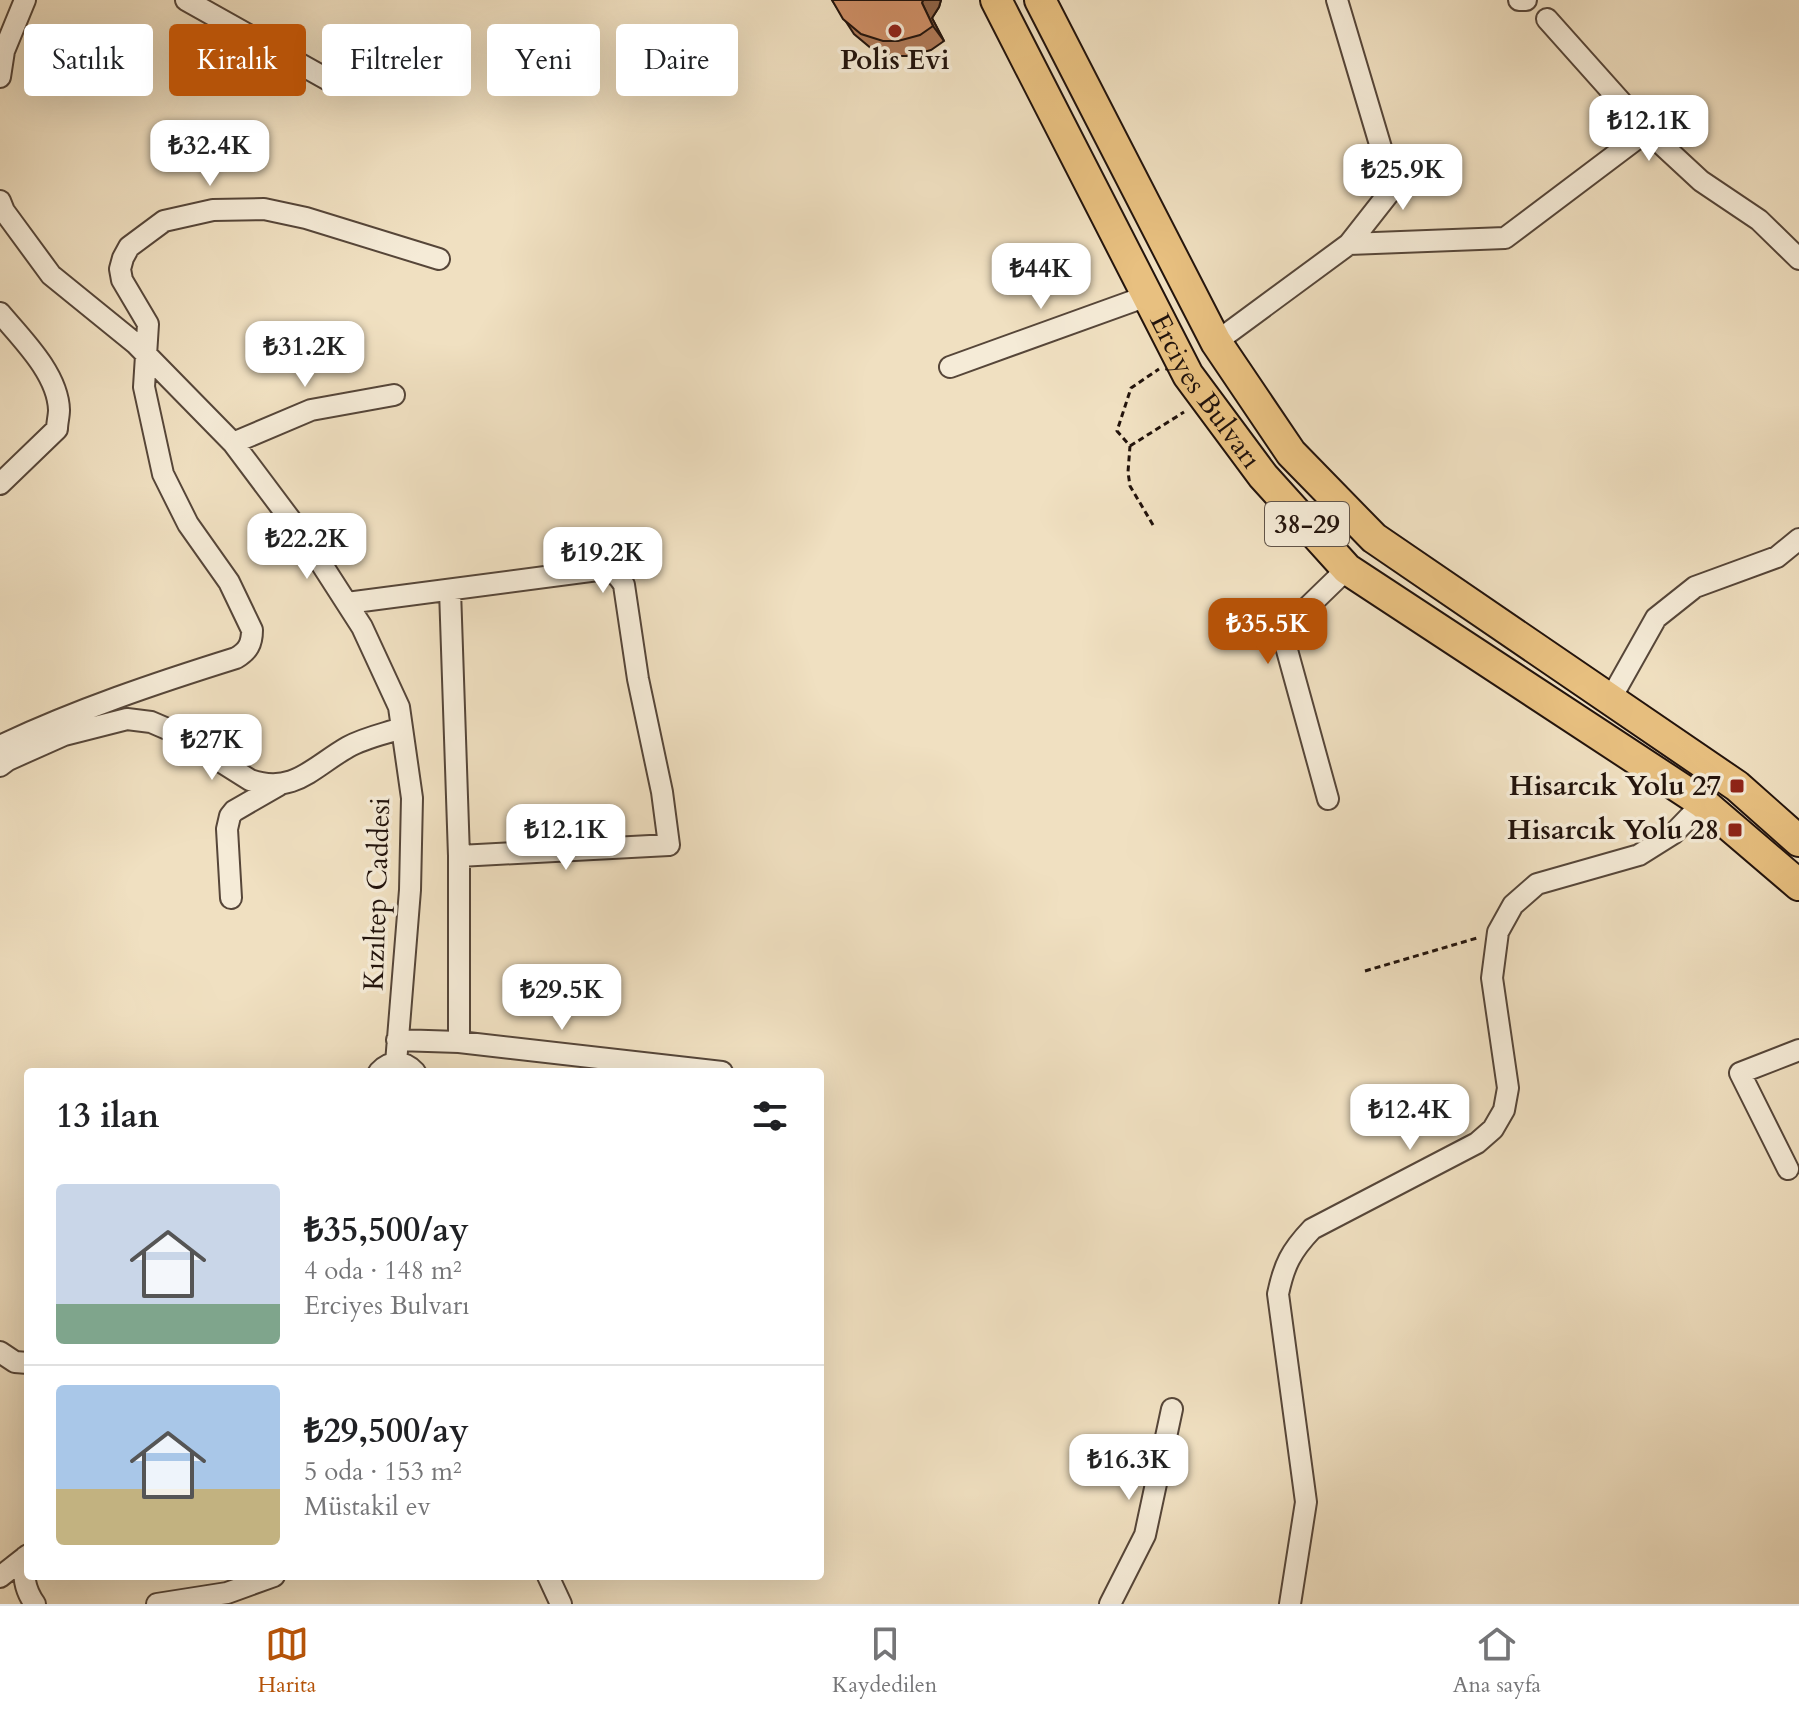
<!DOCTYPE html>
<html lang="tr">
<head>
<meta charset="utf-8">
<style>
  :root { --surface:#fff; --page:#f6f6f6; --text:#202124; --muted:#757577; --line:#e0e0e0; --accent:#b45309 }
  body { margin:0; font-family:Cardo,serif; background:var(--page); color:var(--text); height:100vh; display:flex; flex-direction:column; font-size:30px; white-space:nowrap }
  * { box-sizing:border-box; margin:0 }
  p { font-size:26px; color:var(--muted) }
  .icon { flex:none; width:44px; height:44px; fill:none; stroke:currentColor; stroke-width:2; stroke-linecap:round; stroke-linejoin:round }
  .map { position:relative; flex:1; overflow:hidden }
  .side { position:absolute; left:24px; top:1068px; width:800px; height:512px; display:flex; flex-direction:column; background:var(--surface); border-radius:8px; box-shadow:0 8px 32px #0002 }
  .side>* { flex:none }
  .banner { position:absolute; left:24px; top:24px; width:800px; height:72px; display:flex; gap:16px }
  .price { position:absolute; translate:-50% -68px; padding:0 18px; border-radius:16px; background:#fff; color:#222; font-size:26px; line-height:52px; filter:drop-shadow(0 2px 4px #0008) }
  .price::after { content:''; position:absolute; left:50%; top:48px; width:24px; height:18px; margin-left:-12px; background:inherit; clip-path:polygon(0 0,100% 0,50% 100%) }
  .price.current { background:var(--accent); color:#fff }
  ul { padding:0; list-style:none }
  li { display:flex; align-items:center; gap:24px; height:200px; padding:0 32px }
  li+li { border-top:2px solid var(--line) }
  li span { display:grid; place-items:center; flex:none; width:224px; height:160px; border-radius:8px; color:#555 }
  li>.icon { margin-inline-start:auto }
  span .icon { width:96px; height:96px; fill:#fffc; stroke-width:1 }
  li b { font-size:34px }
  h2 { display:flex; justify-content:space-between; align-items:center; height:96px; padding:0 32px; font-size:34px }
  .pill { padding:0 28px; border-radius:8px; background:var(--surface); box-shadow:0 8px 32px #0002; font-size:28px; line-height:72px }
  .pill.current { background:var(--accent); color:#fff }
  .tab-bar { display:flex; justify-content:space-around; align-items:center; height:112px; border-top:2px solid var(--line); background:var(--surface); font-size:22px; color:var(--muted) }
  .tab-bar a { display:grid; justify-items:center; gap:4px }
  .tab-bar .current { color:var(--accent) }
  .map>svg:first-child { display:block }
  .lines { fill:none; stroke-linecap:round; stroke-linejoin:round }
  .minor-casing { stroke:#564639; stroke-width:24 }
  .highway-casing { stroke:#22130c; stroke-width:34 }
  .path { stroke:#22130c; stroke-width:3; stroke-dasharray:6 4; stroke-linecap:butt }
  .minor { stroke:#f5ebd7; stroke-width:20 }
  .highway { stroke:#e8c080; stroke-width:30 }
  .wall { fill:#af7956; stroke:#22130c; stroke-width:2 }
  .shaded-wall { fill:#8f6346; stroke:#22130c; stroke-width:2 }
  .building { fill:#cc8d64; stroke:#22130c; stroke-width:2 }
  .poi-dot { fill:#8f2418; stroke:#f5ebd7; stroke-width:3 }
  .labels { text-anchor:middle; dominant-baseline:central; stroke-width:7; stroke-linejoin:round; paint-order:stroke }
  .shield { fill:#f5ebd7; stroke:#615449; stroke-width:2 }
  .shield-label { font-size:26px; font-weight:bold; fill:#22130c }
  .poi-label { font-size:28px; font-weight:bold; fill:#22130c; stroke:#f5ebd7; text-anchor:end }
  .street-label { font-size:28px; fill:#22130c; stroke:#f5ebd7 }
</style>
</head>
<body>
<div class="map">
<svg width="1799" height="1604" viewBox="0 0 1799 1604">
  <rect width="100%" height="100%" fill="#f0e0c1"/>
  <filter id="stains"><feTurbulence type="fractalNoise" baseFrequency=".0025" numOctaves="4"/><feColorMatrix values="0 0 0 0 .2 0 0 0 0 .09 0 0 0 0 .02 0 0 0 .5 -.17"/></filter>
  <radialGradient id="worn" r=".72"><stop offset=".6" stop-color="#630" stop-opacity="0"/><stop offset="1" stop-color="#630" stop-opacity=".3"/></radialGradient>
  <g class="lines">
    <defs>
      <path id="minor" d="M186,0L332,82
        M1519,0H1526
        M1547,19L1647,131L1701,181L1759,220L1799,259
        M0,77L4,51L25,0
        M0,201L4,211L51,275L136,344L233,443L308,543L362,627L399,707L412,798L410,890L396,1063
        M1349,244L1505,238L1647,131
        M0,313C22,339 58,374 59,410C59,416 57,423 57,429L0,484
        M1216,342L1349,244L1393,188L1337,0
        M950,367L1147,296
        M233,443L311,410L394,395
        M450,590L459,856V1042
        M347,603L598,570C610,569 618,574 624,585L638,679L662,792L669,845L459,856
        M1611,698L1656,618L1695,587L1777,557L1799,539
        M0,746C76,710 156,683 236,658C248,651 252,644 252,630L229,582L188,524L163,474L144,387L148,324L122,280L120,269L123,258L129,247L164,221L213,210L264,209L306,218L439,259
        M0,766L8,760L64,735L127,719L151,722L172,731L250,780C293,795 313,767 348,747C364,738 384,734 402,728
        M1328,799L1282,632L1347,569
        M231,898L227,829L230,816L234,811L279,785
        M397,1040L459,1042L722,1072
        M379,1072C390,1060 404,1060 415,1072
        M1788,1169L1740,1073L1799,1050
        M0,1352L15,1362L28,1363
        M25,1557C23,1575 24,1589 35,1604
        M548,1576L561,1604
        M0,1577L28,1555
        M157,1604L227,1593L274,1576
        M1110,1604L1145,1535L1172,1409
        M1290,1604L1306,1502L1278,1294C1284,1265 1291,1251 1312,1229L1477,1143L1493,1129L1504,1110L1508,1088L1492,978L1498,932L1513,905L1537,884L1639,855L1674,833L1703,803"/>
      <g id="highway">
        <path id="s1" d="M996,0L1188,375L1263,476L1347,569L1703,803L1799,885"/>
        <path d="M1040,0L1216,342L1291,453L1374,538L1737,786L1799,841"/>
      </g>
    </defs>
    <use href="#minor" class="minor-casing"/>
    <use href="#highway" class="highway-casing"/>
    <path class="path" d="M1130,446L1184,412
      M1153,525L1130,486L1128,472L1130,446L1117,431L1131,388L1159,369
      M1365,971L1477,938"/>
    <use href="#minor" class="minor"/>
    <use href="#highway" class="highway"/>
  </g>
  <path class="wall" d="M832,0H941L939,7L932,18L944,41L931,50L909,56H894L872,49L854,34Z"/>
  <path class="shaded-wall" d="M923,0H941L939,7L932,18L944,41L933,26L922,3Z"/>
  <path class="building" d="M832,0H923L922,3L933,26L920,35L898,41H883L861,34L843,19Z"/>
  <g class="poi-dot">
    <circle cx="895" cy="31" r="8"/>
    <rect x="1729" y="778" width="16" height="16" rx="4"/>
    <rect x="1727" y="822" width="16" height="16" rx="4"/>
  </g>
  <g class="labels">
    <rect class="shield" x="1265" y="502" width="84" height="44" rx="6"/>
    <g class="shield-label">
      <text x="1307" y="524">38-29</text>
    </g>
    <g class="poi-label">
      <text x="895" y="60" text-anchor="middle">Polis Evi</text>
      <text x="1721" y="786">Hisarcık Yolu 27</text>
      <text x="1719" y="830">Hisarcık Yolu 28</text>
    </g>
    <g class="street-label">
      <text stroke="none"><textPath href="#s1" startOffset="444">Erciyes Bulvarı</textPath></text>
      <text transform="translate(377 894) rotate(-88)">Kızıltep Caddesi</text>
    </g>
  </g>
  <rect width="100%" height="100%" filter="url(#stains)"/>
  <rect width="100%" height="100%" fill="url(#worn)"/>
</svg>
<b class="price" style="left:1649px;top:163px">₺12.1K</b>
<b class="price" style="left:210px;top:188px">₺32.4K</b>
<b class="price" style="left:1403px;top:212px">₺25.9K</b>
<b class="price" style="left:1041px;top:311px">₺44K</b>
<b class="price" style="left:305px;top:389px">₺31.2K</b>
<b class="price" style="left:307px;top:581px">₺22.2K</b>
<b class="price" style="left:603px;top:595px">₺19.2K</b>
<b class="price current" style="left:1268px;top:666px">₺35.5K</b>
<b class="price" style="left:212px;top:782px">₺27K</b>
<b class="price" style="left:566px;top:872px">₺12.1K</b>
<b class="price" style="left:562px;top:1032px">₺29.5K</b>
<b class="price" style="left:1410px;top:1152px">₺12.4K</b>
<b class="price" style="left:1129px;top:1502px">₺16.3K</b>
<div class="banner">
<a class="pill">Satılık</a>
<a class="pill current">Kiralık</a>
<a class="pill">Filtreler</a>
<a class="pill">Yeni</a>
<a class="pill">Daire</a>
</div>
<section class="side">
<h2>13 ilan<svg class="icon" aria-label="filters" viewBox="0 0 24 24"><path d="M4 7h16M4 17h16"/><circle cx="9" cy="7" r="2"/><circle cx="15" cy="17" r="2"/></svg></h2>
<ul>
<li><span style="background:linear-gradient(#c9d6e8 75%,#7fa58c 0)"><svg class="icon" aria-label="home" viewBox="0 0 24 24"><path d="M3 11l9-7 9 7M6 9v11h12V9"/></svg></span><div><b>₺35,500/ay</b><p>4 oda · 148 m²</p><p>Erciyes Bulvarı</p></div></li>
<li><span style="background:linear-gradient(#a9c7e8 65%,#c2b280 0)"><svg class="icon" aria-label="home" viewBox="0 0 24 24"><path d="M3 11l9-7 9 7M6 9v11h12V9"/></svg></span><div><b>₺29,500/ay</b><p>5 oda · 153 m²</p><p>Müstakil ev</p></div></li>
</ul>
</section>
</div>
<nav class="tab-bar">
<a class="current"><svg class="icon" aria-label="map" viewBox="0 0 24 24"><path d="M3 6l6-2 6 2 6-2v14l-6 2-6-2-6 2zM9 4v14M15 6v14"/></svg>Harita</a>
<a><svg class="icon" aria-label="saved" viewBox="0 0 24 24"><path d="M7 4h10v16l-5-4-5 4z"/></svg>Kaydedilen</a>
<a><svg class="icon" aria-label="home" viewBox="0 0 24 24"><path d="M3 11l9-7 9 7M6 9v11h12V9"/></svg>Ana sayfa</a>
</nav>
</body>
</html>
